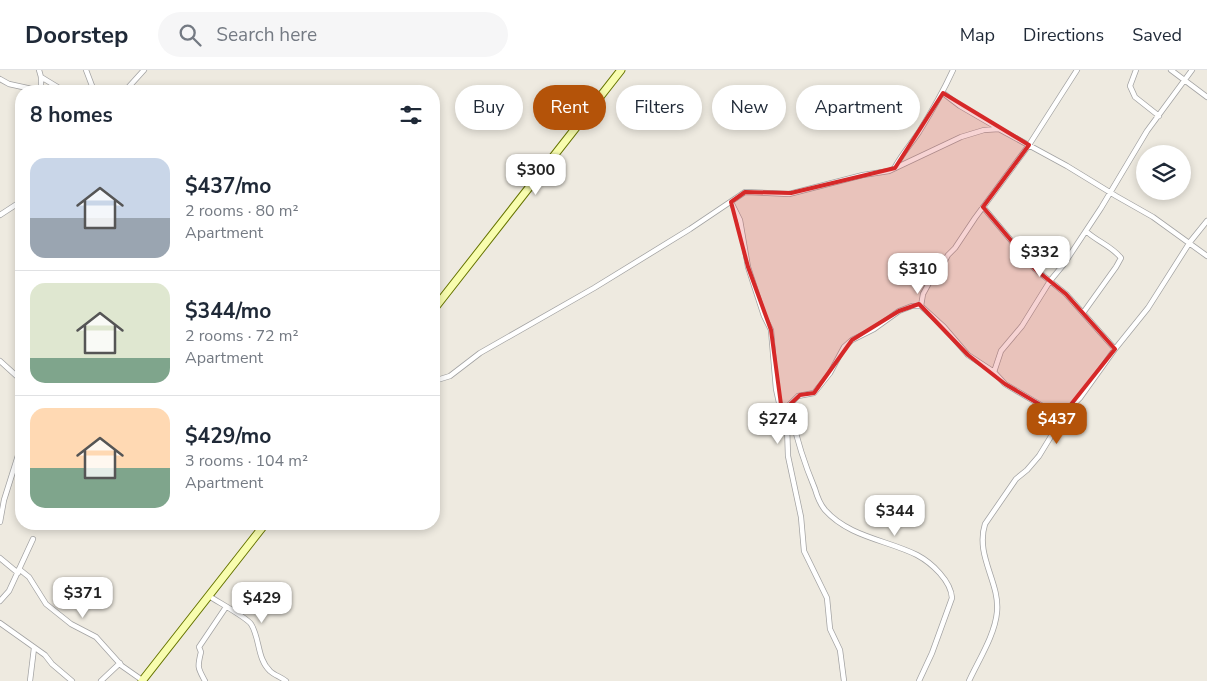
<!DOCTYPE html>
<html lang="en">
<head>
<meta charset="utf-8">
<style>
  :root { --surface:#fff; --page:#f6f6f7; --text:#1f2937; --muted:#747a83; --line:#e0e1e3; --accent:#b45309 }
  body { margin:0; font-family:"Nunito Sans",sans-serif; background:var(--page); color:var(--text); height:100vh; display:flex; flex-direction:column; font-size:19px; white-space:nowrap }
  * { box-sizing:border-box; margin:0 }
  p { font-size:16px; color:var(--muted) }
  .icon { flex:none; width:28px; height:28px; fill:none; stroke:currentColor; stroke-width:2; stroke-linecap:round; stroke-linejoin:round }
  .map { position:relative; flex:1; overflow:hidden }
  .sheet { position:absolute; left:15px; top:15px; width:425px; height:445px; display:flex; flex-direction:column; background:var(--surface); border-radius:20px; box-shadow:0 2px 8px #0003 }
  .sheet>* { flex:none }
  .top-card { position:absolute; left:455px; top:15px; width:475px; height:45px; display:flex; gap:10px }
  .tools { position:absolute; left:1136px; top:75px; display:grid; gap:10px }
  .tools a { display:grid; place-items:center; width:55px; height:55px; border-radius:50%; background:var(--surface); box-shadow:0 2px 8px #0003; font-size:25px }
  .price { position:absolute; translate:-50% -42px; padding:0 11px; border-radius:10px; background:#fff; color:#222; font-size:16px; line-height:32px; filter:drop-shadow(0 1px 2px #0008) }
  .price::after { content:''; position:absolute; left:50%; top:30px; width:15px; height:11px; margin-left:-8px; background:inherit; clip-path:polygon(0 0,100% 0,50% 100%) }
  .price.active { background:var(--accent); color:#fff }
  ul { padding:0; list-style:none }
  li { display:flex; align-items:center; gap:15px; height:125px; padding:0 15px }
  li+li { border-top:1px solid var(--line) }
  li span { display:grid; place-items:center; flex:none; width:140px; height:100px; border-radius:15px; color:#555 }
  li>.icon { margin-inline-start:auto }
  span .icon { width:60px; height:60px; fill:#fffc; stroke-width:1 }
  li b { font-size:21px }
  h2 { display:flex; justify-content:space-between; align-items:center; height:60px; padding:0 15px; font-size:21px }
  .pill { padding:0 18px; border-radius:22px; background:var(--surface); box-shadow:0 2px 8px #0003; font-size:18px; line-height:45px }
  .pill.active { background:var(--accent); color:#fff }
  header { display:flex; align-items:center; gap:30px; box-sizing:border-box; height:70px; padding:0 25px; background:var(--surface); border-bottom:1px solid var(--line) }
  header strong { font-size:24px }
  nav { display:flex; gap:28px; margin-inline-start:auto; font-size:18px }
  .search { width:350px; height:45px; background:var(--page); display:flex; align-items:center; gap:12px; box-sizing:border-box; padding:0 18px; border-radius:28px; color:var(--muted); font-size:19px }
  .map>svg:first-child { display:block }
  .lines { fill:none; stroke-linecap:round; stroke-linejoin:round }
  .street-casing { stroke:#a3a3a3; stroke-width:6 }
  .secondary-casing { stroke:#677500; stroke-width:9 }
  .street { stroke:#fff; stroke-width:4.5 }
  .secondary { stroke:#f8fdaf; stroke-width:7 }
  .marked { fill:#d62828; fill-opacity:0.2; stroke:#d62828; stroke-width:4; stroke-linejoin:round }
</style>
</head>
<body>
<header>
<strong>Doorstep</strong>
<div class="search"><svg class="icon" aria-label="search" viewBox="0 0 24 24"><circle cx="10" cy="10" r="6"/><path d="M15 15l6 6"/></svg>Search here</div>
<nav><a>Map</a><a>Directions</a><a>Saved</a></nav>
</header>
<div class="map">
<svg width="1207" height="611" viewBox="0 0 1207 611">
  <rect width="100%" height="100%" fill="#eeeae0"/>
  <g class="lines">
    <defs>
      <path id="street" d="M39,0L41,7V21
        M86,0L94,21
        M1136,0L1130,16L1135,27L1159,46
        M1171,0L1207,27
        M41,7L64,21
        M0,9L9,14L41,21
        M125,21L144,0
        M943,23L960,36L998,58
        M895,97C902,84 911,74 919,62C932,41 943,22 953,0
        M731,132L740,150L748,197L764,246L771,260L776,319L780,337L787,356L788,386L801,447L804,481L827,528L830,559L840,580L844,611
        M19,133L20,86L21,80
        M983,137L1035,199L1066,224L1115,279
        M0,145L20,132
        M921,236L923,224L935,202L942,196L948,185L955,178L975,148L1029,75L1077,0
        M1083,243L1116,197L1121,188C1112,176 1096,171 1086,161
        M0,291L21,310
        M994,302L1001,281L1022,256L1050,211L1064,194L1101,138L1147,61L1192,0
        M434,311L450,306L480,283L594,218L690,159L745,122L789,124L863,105L889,101L961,67L984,60L999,59L1067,96L1116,126L1153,147L1207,186
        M782,342L798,326L814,323L830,303L844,277L852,270L874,259L899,241L912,236H921L944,257L968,285L994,302L1005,314L1061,347
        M782,342L792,346C797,371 805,395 815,419C817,426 820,434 825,440C849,467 887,470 917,485C932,493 951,511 952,528L932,583L919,611
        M0,452L4,430L21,376
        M0,488L18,503
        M19,499L29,507L46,534L71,554L96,567L122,596L142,610
        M209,526C218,532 246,547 251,554C260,568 257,589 270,601C274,605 281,607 286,611
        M0,531L9,521L33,469
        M0,553L45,585L52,594L72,611
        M30,611L34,578
        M101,611L120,593
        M205,611C198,598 197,598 201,582L199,577L226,537
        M969,611C978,591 995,565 997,542C1000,512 975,486 985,454L1016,409L1027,400L1039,386L1050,368L1061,347L1080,328L1115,279L1148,238L1190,172L1207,151"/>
      <path id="secondary" d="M434,239L621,0
        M142,611L265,454"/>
    </defs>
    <use href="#street" class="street-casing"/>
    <use href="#secondary" class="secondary-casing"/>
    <use href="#street" class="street"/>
    <use href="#secondary" class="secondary"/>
  </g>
  <path class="marked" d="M943,23L1029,75L983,137L1035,199L1066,224L1115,279L1061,347L1005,314L968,285L919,234L899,241L852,270L814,323L800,325L782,342L771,260L748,197L731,132L745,122L791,123L895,98Z"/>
</svg>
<div class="tools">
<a><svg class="icon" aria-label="layers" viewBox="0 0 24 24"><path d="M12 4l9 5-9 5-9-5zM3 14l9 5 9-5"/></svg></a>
</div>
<b class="price" style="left:536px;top:126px">$300</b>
<b class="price" style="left:1040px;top:208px">$332</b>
<b class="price" style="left:918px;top:225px">$310</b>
<b class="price" style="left:778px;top:375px">$274</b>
<b class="price active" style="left:1057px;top:375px">$437</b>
<b class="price" style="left:895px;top:467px">$344</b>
<b class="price" style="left:83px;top:549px">$371</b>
<b class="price" style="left:262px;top:554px">$429</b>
<div class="top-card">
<a class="pill">Buy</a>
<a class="pill active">Rent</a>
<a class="pill">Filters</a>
<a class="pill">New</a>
<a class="pill">Apartment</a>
</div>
<section class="sheet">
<h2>8 homes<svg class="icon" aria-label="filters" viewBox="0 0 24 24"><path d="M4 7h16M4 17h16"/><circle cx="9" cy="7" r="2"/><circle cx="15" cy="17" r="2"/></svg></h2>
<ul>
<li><span style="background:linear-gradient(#c9d6e8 60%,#9aa5b1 0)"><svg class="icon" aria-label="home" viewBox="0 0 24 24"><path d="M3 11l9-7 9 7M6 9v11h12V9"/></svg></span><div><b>$437/mo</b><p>2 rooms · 80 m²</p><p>Apartment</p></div></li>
<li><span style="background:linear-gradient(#dfe7d0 75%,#7fa58c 0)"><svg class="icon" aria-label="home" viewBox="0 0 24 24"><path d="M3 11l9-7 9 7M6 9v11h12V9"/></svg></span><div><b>$344/mo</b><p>2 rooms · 72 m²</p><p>Apartment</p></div></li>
<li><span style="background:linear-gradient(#ffd9b3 60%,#7fa58c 0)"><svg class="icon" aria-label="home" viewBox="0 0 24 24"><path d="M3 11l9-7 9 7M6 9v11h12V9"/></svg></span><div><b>$429/mo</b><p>3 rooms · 104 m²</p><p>Apartment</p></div></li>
</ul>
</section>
</div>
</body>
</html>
